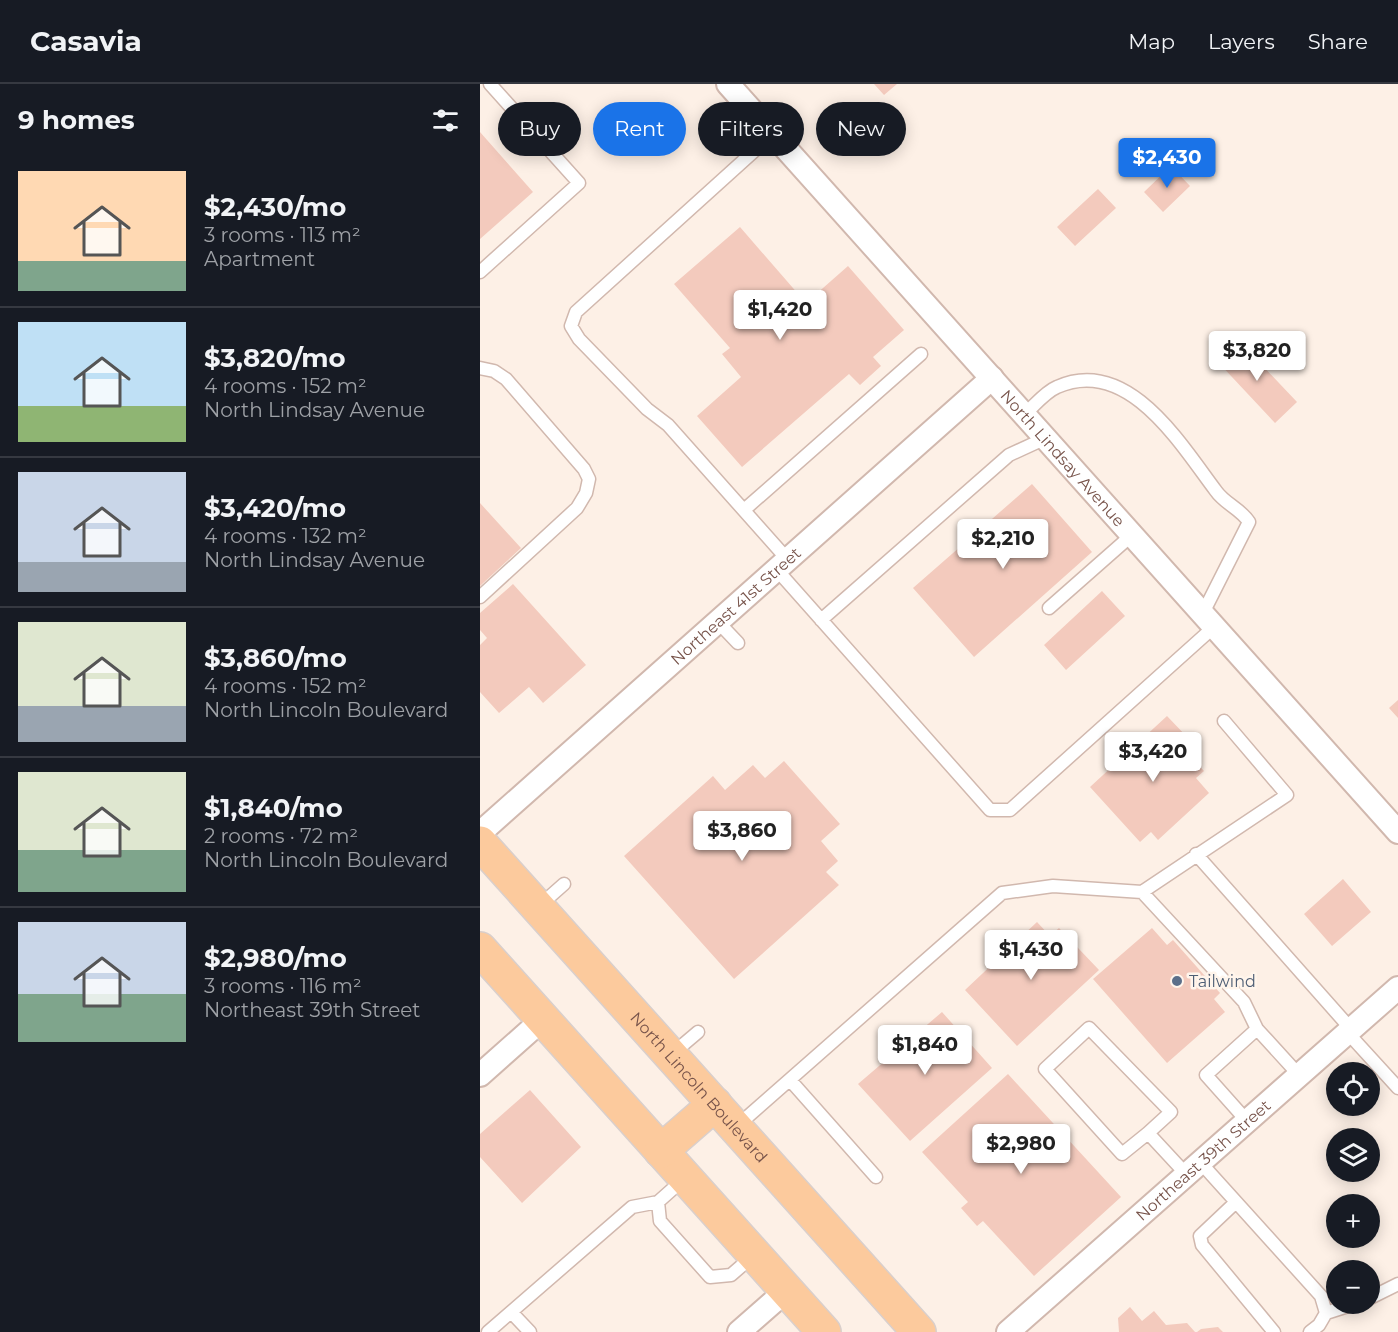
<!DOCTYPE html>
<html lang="en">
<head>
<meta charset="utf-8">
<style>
  :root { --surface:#171b24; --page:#242831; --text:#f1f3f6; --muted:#9ea1a6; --line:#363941; --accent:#1a73e8 }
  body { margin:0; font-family:Montserrat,sans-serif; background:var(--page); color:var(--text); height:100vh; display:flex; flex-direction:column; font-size:22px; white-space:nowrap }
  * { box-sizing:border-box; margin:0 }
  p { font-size:20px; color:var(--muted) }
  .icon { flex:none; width:33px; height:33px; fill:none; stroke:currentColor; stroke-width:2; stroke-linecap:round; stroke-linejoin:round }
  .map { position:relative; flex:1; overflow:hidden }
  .panel { display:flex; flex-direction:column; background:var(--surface); width:480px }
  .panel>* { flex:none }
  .banner { position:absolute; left:18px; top:18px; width:570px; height:54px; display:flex; gap:12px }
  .fabs { position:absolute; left:846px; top:978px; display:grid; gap:12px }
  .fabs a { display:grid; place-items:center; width:54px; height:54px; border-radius:50%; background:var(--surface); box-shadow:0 3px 15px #0003; font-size:30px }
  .price { position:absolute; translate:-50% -51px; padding:0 14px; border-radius:6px; background:#fff; color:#222; font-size:20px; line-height:39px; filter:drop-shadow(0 2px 3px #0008) }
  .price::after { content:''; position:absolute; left:50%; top:36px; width:18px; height:14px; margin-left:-9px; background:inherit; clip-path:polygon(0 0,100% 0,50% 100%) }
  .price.active { background:var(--accent); color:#fff }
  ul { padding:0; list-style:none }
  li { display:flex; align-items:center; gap:18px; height:150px; padding:0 18px }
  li+li { border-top:2px solid var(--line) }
  li span { display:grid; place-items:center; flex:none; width:168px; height:120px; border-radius:0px; color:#555 }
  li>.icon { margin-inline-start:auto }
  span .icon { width:72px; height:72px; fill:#fffc; stroke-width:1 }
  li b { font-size:26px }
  h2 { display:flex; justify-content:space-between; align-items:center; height:72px; padding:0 18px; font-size:26px }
  .chip { padding:0 21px; border-radius:27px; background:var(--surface); box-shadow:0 3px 15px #0003; font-size:21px; line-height:54px }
  .chip.active { background:var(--accent); color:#fff }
  header { display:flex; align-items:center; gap:36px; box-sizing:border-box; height:84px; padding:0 30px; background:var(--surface); border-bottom:2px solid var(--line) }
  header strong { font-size:28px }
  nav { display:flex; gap:33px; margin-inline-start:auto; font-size:21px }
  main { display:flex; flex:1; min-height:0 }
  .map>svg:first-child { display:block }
  .building { fill:#f3cabd }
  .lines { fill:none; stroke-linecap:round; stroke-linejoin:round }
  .lane-casing { stroke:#d1b8ae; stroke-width:15 }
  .street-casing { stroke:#d1b8ae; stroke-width:26 }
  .primary-casing { stroke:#d9cfcc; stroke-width:36 }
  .lane { stroke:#fff; stroke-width:12 }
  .street { stroke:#fff; stroke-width:22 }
  .primary { stroke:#fcca9d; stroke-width:33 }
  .service-dot { fill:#5c6f8a; stroke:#fff5ec; stroke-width:2 }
  .labels { text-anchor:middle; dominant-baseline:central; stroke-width:5; stroke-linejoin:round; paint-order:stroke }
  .street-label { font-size:16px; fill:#77534a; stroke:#fff5ec }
  .service-label { font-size:16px; fill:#4e5e75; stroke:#fff5ec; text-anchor:start }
</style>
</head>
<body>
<header>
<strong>Casavia</strong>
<nav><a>Map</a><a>Layers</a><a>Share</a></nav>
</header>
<main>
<section class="panel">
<h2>9 homes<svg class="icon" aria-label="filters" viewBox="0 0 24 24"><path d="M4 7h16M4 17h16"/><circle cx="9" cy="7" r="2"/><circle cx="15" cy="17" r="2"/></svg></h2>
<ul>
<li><span style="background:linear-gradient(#ffd9b3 75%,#7fa58c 0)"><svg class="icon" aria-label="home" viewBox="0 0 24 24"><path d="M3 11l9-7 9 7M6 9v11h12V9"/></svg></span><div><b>$2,430/mo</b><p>3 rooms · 113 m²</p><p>Apartment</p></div></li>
<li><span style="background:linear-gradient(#bfe0f5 70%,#8fb573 0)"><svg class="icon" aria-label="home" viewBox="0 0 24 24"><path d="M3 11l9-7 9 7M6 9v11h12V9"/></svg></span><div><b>$3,820/mo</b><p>4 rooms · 152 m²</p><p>North Lindsay Avenue</p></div></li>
<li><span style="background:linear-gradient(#c9d6e8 75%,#9aa5b1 0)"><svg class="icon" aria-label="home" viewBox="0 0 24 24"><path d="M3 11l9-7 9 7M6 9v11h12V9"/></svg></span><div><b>$3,420/mo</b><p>4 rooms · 132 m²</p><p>North Lindsay Avenue</p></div></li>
<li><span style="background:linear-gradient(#dfe7d0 70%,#9aa5b1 0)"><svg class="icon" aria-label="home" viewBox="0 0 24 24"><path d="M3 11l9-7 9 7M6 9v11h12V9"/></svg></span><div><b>$3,860/mo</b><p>4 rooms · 152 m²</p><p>North Lincoln Boulevard</p></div></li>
<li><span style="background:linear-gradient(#dfe7d0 65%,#7fa58c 0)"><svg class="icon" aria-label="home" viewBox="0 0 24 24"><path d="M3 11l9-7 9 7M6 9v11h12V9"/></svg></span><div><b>$1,840/mo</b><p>2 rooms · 72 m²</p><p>North Lincoln Boulevard</p></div></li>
<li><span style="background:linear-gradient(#c9d6e8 60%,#7fa58c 0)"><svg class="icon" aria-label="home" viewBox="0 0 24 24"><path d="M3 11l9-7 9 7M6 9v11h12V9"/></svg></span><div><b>$2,980/mo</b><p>3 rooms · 116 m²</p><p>Northeast 39th Street</p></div></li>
</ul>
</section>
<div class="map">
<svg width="918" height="1248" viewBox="0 0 918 1248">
  <rect width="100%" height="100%" fill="#fdf0e6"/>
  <path class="building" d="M394,0H417L404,11Z
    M0,48L53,108L0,155Z
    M691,82L710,102L683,128L664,108Z
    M618,105L636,124L595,162L577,143Z
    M260,143L326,219L368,182L424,246L393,273L401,282L380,301L369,290L262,383L217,332L261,293L242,270L250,264L194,200Z
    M759,257L817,318L795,339L737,277Z
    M552,400L612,468L494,573L433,504Z
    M0,419L41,464L0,502Z
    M33,500L106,581L63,619L49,603L19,629L0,608V561L7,554L0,546V529Z
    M622,507L645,532L586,586L564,561Z
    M918,616V634L909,624Z
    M687,632L708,654L700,661L724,687L716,694L729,709L678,756L671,748L660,758L610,703Z
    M304,677L360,740L341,757L358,777L346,788L359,801L254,895L144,772L233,692L245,706L273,681L285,694Z
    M863,795L891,828L852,862L824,830Z
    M557,838L570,852L579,844L619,886L537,962L485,906Z
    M672,844L687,861L693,856L740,909L734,915L745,928L687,979L613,895Z
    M462,928L512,984L430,1057L378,1000Z
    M528,990L641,1113L554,1192L503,1137L497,1142L481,1124L488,1118L442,1068Z
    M50,1006L101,1063L42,1119L0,1073V1050Z
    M650,1223L662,1237L674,1227L686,1241L707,1239L715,1248H639L638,1234Z
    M738,1243L743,1248H717L721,1245Z"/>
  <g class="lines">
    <defs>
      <path id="lane" d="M294,49L96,228L91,242L99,255L167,325L188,341L308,476
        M0,188L99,99L10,0
        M0,284L14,287L26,295L104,385L109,395L106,409L97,424L0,513
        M545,330C554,322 565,308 577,303C648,271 701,361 736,407C745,420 761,425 769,438L723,529
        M264,426L441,270
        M297,486L510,726H530L735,542
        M569,524L653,450
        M341,536L529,371L566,354
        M238,538L258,559
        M716,770L871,945
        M662,808L764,918L777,945
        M58,823L84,800
        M867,948L918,1004
        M192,970L218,948
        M310,996L396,1093
        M767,1037L726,991L777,945L819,991
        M257,1042L522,809L573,802L662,808L807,711L744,637
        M668,1049L642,1070L565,985L609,944L691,1028L668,1049L706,1090
        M720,1078L841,1212L846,1229L839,1241L830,1248
        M178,1118L180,1137L230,1193L251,1191L274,1171
        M756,1118L720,1152L722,1161L794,1248
        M890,1214L918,1200
        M31,1228L50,1248
        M846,1229L874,1220
        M8,1248L152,1123L178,1118L205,1094"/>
      <g id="street">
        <path id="s1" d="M248,0L918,748"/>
        <path id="s2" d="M0,749L512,294"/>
        <path d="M0,991L63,935"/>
        <path d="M259,1248L307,1206"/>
        <path id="s3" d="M528,1248L918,904"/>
      </g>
      <g id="primary">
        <path id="s4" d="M0,759L439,1248"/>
        <path d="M0,865L344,1248"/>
        <path d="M181,1067L235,1020"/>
      </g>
    </defs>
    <use href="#lane" class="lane-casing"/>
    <use href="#street" class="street-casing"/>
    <use href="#primary" class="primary-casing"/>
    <use href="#lane" class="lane"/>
    <use href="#street" class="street"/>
    <use href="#primary" class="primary"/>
  </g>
  <circle class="service-dot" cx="697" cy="897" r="6"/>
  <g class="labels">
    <g class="street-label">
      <text stroke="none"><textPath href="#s1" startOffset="502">North Lindsay Avenue</textPath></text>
      <text stroke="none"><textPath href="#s2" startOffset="342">Northeast 41st Street</textPath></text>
      <text stroke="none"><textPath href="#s4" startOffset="328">North Lincoln Boulevard</textPath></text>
      <text stroke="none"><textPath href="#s3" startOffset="260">Northeast 39th Street</textPath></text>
    </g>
    <g class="service-label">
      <text x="709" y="897">Tailwind</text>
    </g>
  </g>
</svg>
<div class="fabs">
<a><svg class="icon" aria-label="locate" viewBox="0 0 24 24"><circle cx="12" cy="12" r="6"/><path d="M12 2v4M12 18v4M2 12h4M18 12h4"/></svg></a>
<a><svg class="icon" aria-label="layers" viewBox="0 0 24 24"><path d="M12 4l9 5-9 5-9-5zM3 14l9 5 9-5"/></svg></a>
<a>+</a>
<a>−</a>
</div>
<b class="price active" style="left:687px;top:105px">$2,430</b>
<b class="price" style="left:300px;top:257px">$1,420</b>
<b class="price" style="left:777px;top:298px">$3,820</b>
<b class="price" style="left:523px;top:486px">$2,210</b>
<b class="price" style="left:673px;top:699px">$3,420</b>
<b class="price" style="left:262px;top:778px">$3,860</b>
<b class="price" style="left:551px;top:897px">$1,430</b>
<b class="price" style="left:445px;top:992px">$1,840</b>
<b class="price" style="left:541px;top:1091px">$2,980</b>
<div class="banner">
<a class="chip">Buy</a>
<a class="chip active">Rent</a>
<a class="chip">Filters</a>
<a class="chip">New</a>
</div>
</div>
</main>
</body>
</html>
